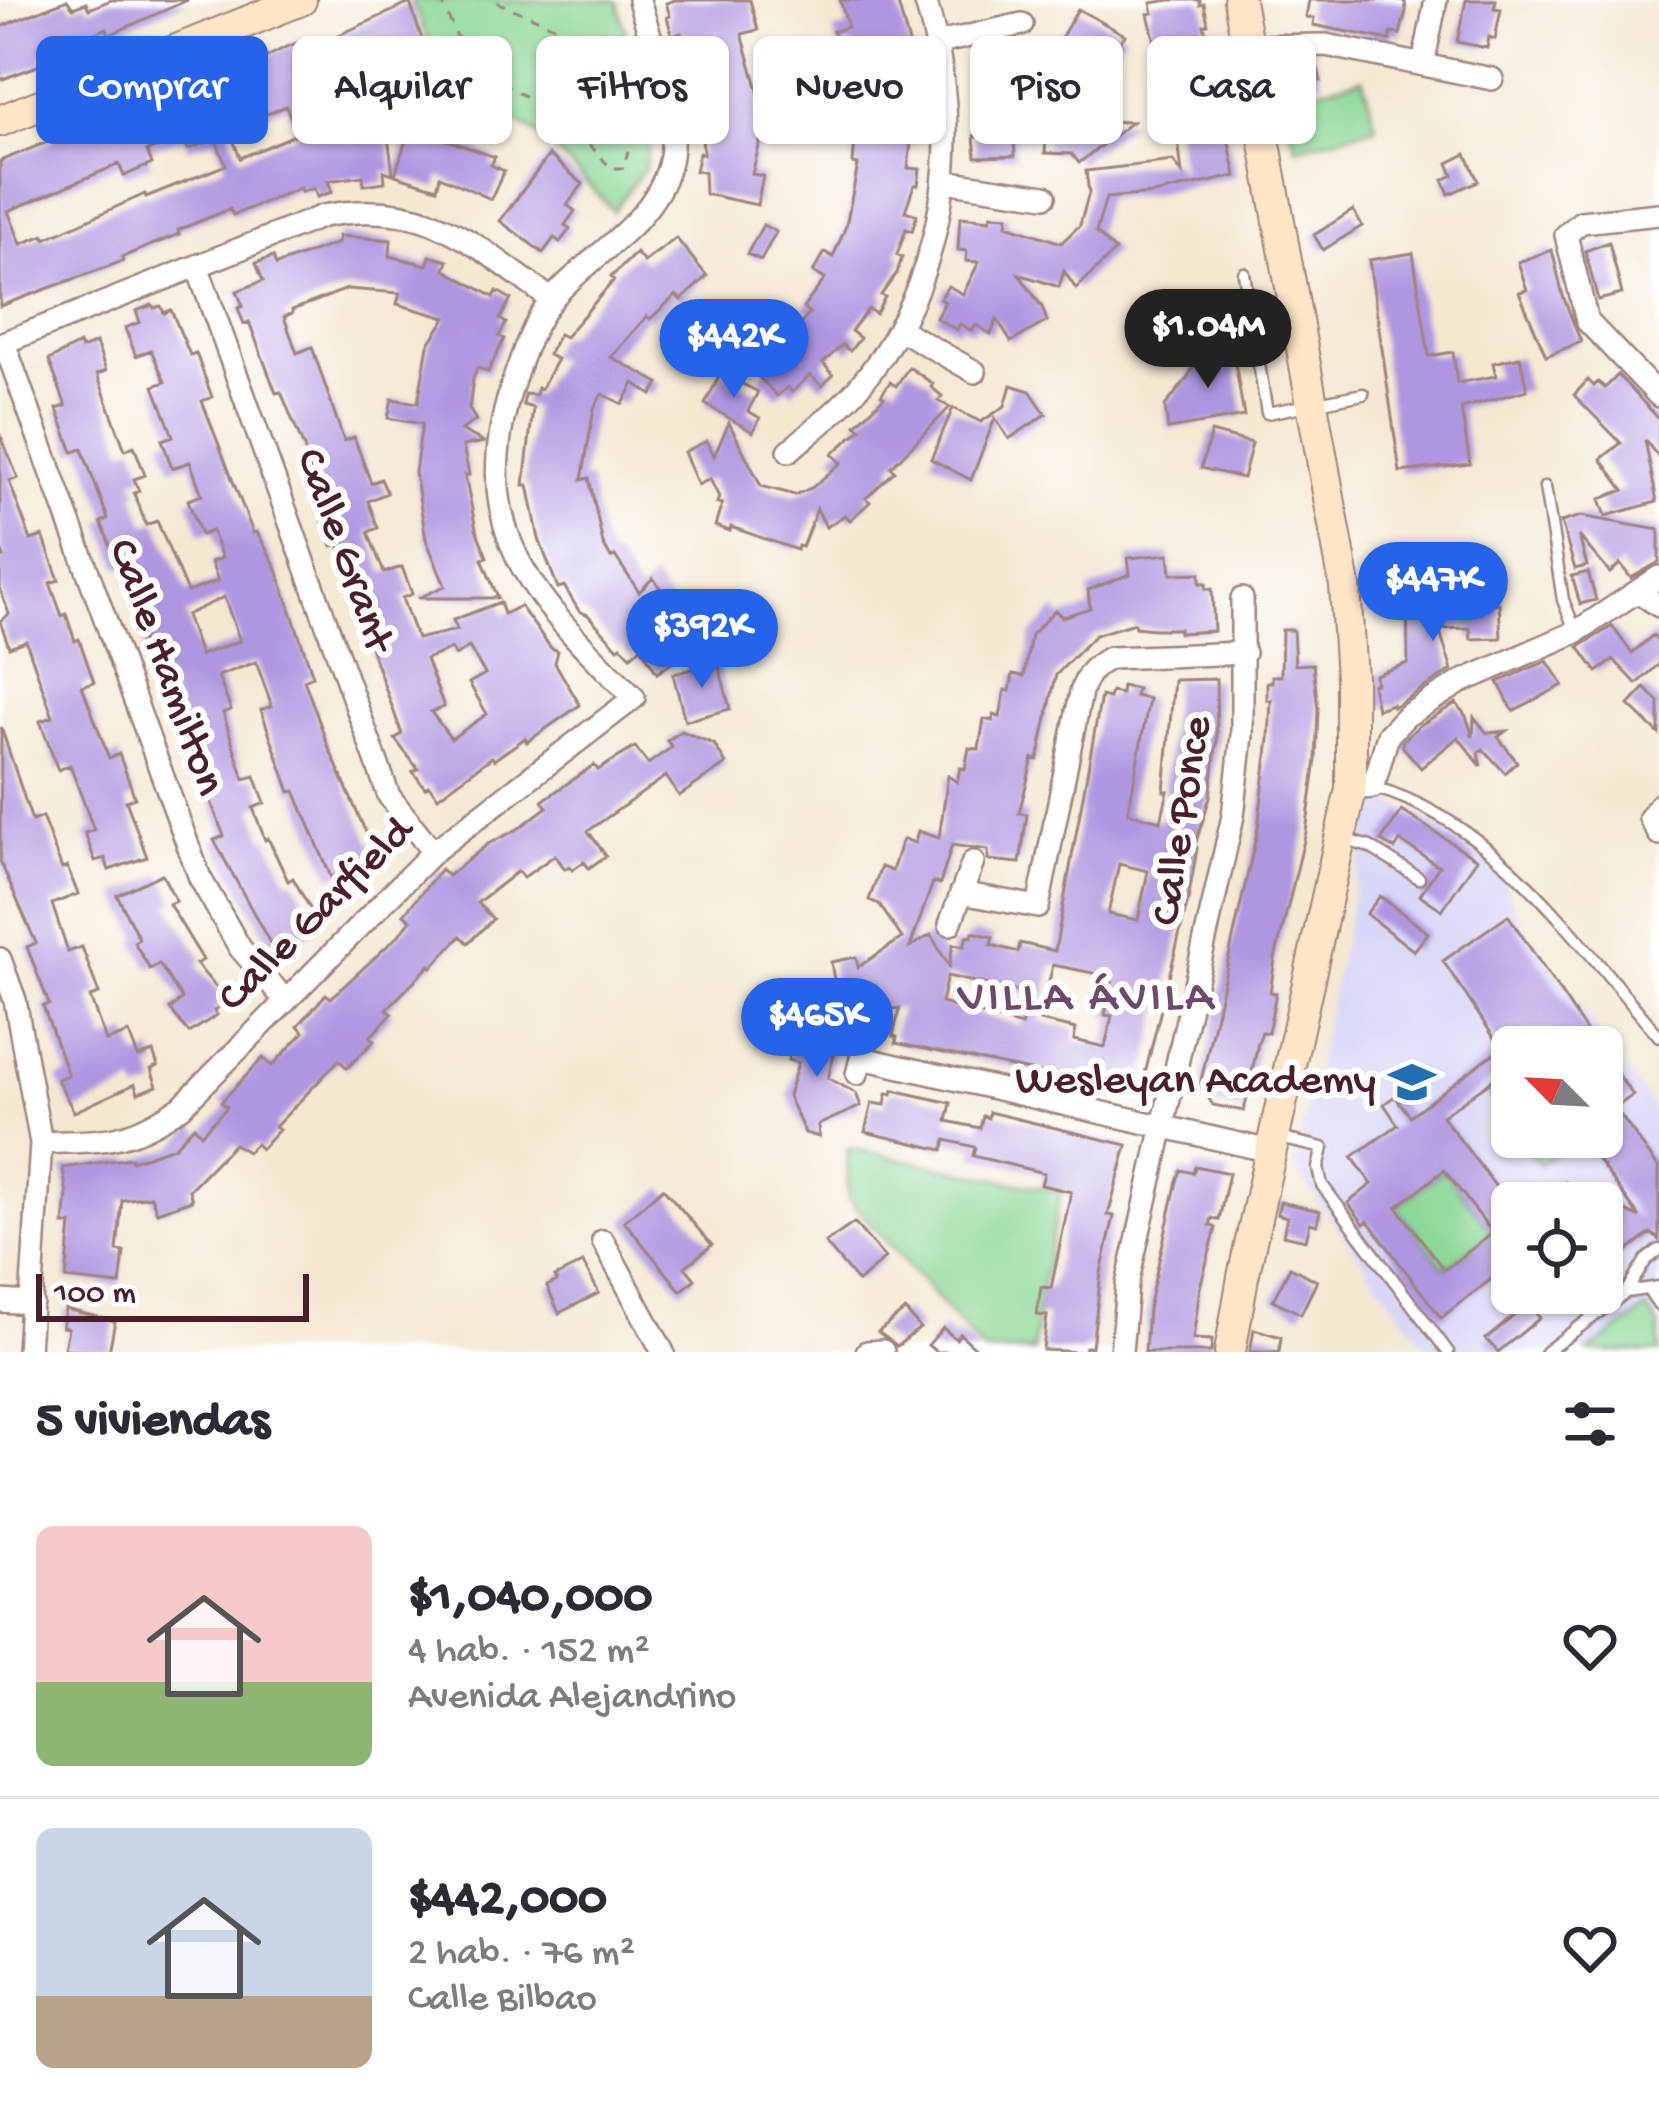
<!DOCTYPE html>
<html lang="es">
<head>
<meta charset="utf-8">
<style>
  :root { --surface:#fff; --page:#f2f2f3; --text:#2b2b33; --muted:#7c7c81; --line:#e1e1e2; --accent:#2563eb }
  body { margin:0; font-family:"Gochi Hand",sans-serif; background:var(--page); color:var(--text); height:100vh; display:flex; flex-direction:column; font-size:45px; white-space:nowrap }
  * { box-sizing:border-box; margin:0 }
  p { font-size:39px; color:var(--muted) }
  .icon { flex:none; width:66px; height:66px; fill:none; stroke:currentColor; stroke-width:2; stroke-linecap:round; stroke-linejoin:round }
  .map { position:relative; height:1352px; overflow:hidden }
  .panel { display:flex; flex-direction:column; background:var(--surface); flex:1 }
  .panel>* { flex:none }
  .guide { position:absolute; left:36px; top:36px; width:1587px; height:108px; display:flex; gap:24px }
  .needle { width:78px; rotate:294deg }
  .fabs { position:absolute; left:1491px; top:1026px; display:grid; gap:24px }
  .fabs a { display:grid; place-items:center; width:132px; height:132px; border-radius:18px; background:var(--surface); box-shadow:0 3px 9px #0004; font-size:60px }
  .scale { position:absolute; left:36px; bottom:30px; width:273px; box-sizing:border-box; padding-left:12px; border:6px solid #4a1f2b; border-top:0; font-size:33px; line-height:42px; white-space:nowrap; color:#4a1f2b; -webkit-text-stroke:9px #fff; paint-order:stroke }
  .price { position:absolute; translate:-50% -102px; padding:0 27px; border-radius:42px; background:var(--accent); color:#fff; font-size:39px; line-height:78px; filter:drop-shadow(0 3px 6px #0008) }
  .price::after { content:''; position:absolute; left:50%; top:72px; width:36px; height:27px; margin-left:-18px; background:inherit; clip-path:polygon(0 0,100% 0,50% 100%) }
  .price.active { background:#222; color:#fff }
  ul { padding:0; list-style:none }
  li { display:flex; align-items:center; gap:36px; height:300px; padding:0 36px }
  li+li { border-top:3px solid var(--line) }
  li span { display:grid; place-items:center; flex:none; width:336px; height:240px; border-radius:18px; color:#555 }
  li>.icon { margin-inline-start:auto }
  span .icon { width:144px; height:144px; fill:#fffc; stroke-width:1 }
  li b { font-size:51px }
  h2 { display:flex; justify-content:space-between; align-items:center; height:144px; padding:0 36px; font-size:51px }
  .tag { padding:0 42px; border-radius:18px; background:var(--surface); box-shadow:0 3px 9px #0004; font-size:42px; line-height:108px }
  .tag.active { background:var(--accent); color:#fff }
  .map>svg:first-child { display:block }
  .built { fill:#d7d7f8; fill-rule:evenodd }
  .green { fill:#8cd896; stroke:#6b7c60; stroke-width:3 }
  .building { fill:#af96e0; fill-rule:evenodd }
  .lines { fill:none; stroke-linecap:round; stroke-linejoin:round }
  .lane-casing { stroke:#9f847e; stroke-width:15 }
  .street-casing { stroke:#9f847e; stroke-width:26 }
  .secondary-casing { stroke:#9f847e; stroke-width:34 }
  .path { stroke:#9f847e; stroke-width:3; stroke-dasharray:9 9; stroke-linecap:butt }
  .lane { stroke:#fff; stroke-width:10 }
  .street { stroke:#fff; stroke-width:21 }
  .secondary { stroke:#fde5c5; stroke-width:30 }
  .labels { text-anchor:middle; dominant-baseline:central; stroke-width:12; stroke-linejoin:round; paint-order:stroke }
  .street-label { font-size:45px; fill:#4a1f2b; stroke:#fff }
  .poi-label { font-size:45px; fill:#4a1f2b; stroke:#fff; text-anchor:end }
  .neighbourhood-label { font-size:48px; letter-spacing:3px; fill:#6d496a; stroke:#fff }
</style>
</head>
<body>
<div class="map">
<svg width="1659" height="1352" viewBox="0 0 1659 1352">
  <rect width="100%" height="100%" fill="#fff"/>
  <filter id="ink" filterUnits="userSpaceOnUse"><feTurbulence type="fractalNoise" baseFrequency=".00833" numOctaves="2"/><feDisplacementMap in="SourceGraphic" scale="24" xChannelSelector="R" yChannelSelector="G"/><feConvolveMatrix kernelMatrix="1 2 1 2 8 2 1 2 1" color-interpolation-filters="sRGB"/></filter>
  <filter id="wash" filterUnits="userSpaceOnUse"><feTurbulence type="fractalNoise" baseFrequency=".004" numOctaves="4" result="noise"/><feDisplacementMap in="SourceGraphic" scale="48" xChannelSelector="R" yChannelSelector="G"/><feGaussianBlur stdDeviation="2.7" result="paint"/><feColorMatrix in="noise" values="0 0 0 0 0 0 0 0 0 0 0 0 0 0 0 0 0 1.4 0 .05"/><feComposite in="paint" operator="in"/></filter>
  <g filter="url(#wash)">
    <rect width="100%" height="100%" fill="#f4e8d1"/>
    <path class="built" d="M1375,794L1436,824L1500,871L1518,918L1659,1117V1352H1430L1294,1168ZM1512,1047H1602V1137H1512ZM1512,1203H1602V1293H1512Z"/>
    <path class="green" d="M412,0H613L618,3L651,136L645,168L613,211C562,156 525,111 448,91Z
      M1363,78L1376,127L1296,148L1283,99Z
      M1512,1075V1127L1488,1093Z
      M1519,1137H1578L1539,1165Z
      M848,1148L1061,1192L1040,1294L1033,1352H984L848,1198Z
      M1444,1170L1493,1233L1444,1269L1397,1207Z
      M1647,1309L1659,1326V1352H1588Z"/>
    <g id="blocks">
      <path class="building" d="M67,0L73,8L86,3L89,9L111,0H188L109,35L107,28L40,56L43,64L0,80V27Z
        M675,0H750L758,30L742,34L760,97L762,134L752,174L763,176L757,205L705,194L704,172L695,171L699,153L703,154L701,106L681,33L672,36L667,17L670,16L666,3Z
        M840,0H897L911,51L904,53L907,81L918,80L920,96L909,97V123H922V141H911L908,168L920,169L918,185H914L905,211L917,215L912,231L906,229L897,255L902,257L897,273L881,295L885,297L876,314L868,309L851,331L860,338L850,351L842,345L823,363L833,375L822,386L810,375L792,392L787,387L777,396L759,377L788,348L783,344L810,313L803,308L825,279L813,272L825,252L833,257L846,226L858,165L853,164L855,140L863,141L864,92L851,45L838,48L833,31L848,27Z
        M1170,0H1200V5L1204,4L1208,24L1204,25L1236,176L1153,194L1106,198L1096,232L1115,251L1076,289L1064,271L1059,287L1019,274L1042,307L1047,321L1011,342L997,319L991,334L976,325L972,331L960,324L957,330L936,318L945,302L940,299L948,286L963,294L979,262L966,261L967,251L958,250L960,217L990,220L991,215L1008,216L1007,225L1061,243L1080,225L1089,193L1086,171L1173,161L1182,173L1173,98L1169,99L1148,14L1153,13L1151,3Z
        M1309,0H1393L1405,2L1406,11L1400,34L1391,33L1390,40L1313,25L1314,18L1306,17Z
        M1466,0H1496L1494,8L1501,9L1495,39L1489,37L1487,48L1457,42Z
        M410,3L426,52L331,92L334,129L386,121L393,174L384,171L385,182L364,185L363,176L328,181L332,192L317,197L314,188L301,192L300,188L233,215L230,209L178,230L179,234L122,257L123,261L0,306V161L55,139L52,133L72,125L77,136L93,133L220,84L219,80L263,63L261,60L286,47L302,41L308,49ZM286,106L297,134L240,158L229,129ZM178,139H184L188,149L215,139L226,165L146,197L145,194L45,239L44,235L21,244L8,211L119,164L124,176L152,164L147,151Z
        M1078,9L1125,35L1083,100L1060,87L1046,120L1132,122L1079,163L1072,154L1045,153L1046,137L1014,139L1015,156L976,157L974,136H981L980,107L972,108L975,67L1017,65L1018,80L1051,70L1064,46L1058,43Z
        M1303,60H1316L1321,81H1303L1299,64Z
        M410,127L495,157L491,165L504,171L491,199L440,176L437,188L395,175Z
        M1466,154L1478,181L1449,194L1443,180L1453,175L1448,163Z
        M549,155L583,184L567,205L575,211L565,225L570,229L560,242L554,238L543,253L500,221Z
        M1353,210L1362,226L1323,250L1314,235Z
        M763,225L776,232L761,260L747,254Z
        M339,236L391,240L390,256L427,265L430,256L448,261L445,270L494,297L497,291L511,299L500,319L506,323L499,336L504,339L488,372L477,368L473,379L469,409L476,420L461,430L484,442L463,446L469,475H465L476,529L487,557L482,559L498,598H418L445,586L426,539L415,472L422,424L388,418L392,399L418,403L428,345L446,318L397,304L400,293L347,289L292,310V313L284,317L297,353L312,347L344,441L354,437L371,483L381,479L387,493L368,501L378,528L368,532L384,573L402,567L412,594L402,598L417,639L457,630L453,620L500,602L504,614L520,606L551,648L558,651L555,663L580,705L527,742L525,738L494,760L492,757L438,797L429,785L425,788L413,772L418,769L395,739L402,734L371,649L376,651L370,629L339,544L332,546L316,502L321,501L304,448L281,392L276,393L249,322L244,324L238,308L243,306L237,291L263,281L256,263L273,257L276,265L338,243ZM469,647L485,674L469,683L487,714L451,739L431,712L444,707L426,659L451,649L455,656Z
        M676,238L707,276L681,300L676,295L650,319L647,316L611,357L659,383L652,395L634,383L623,404L602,394L594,408L582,480L589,478L603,544L611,558L615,556L639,592L653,578L700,643L657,673L641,647L631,656L621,646L618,648L588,615L579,611L564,586L558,588L539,539L528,485H524L533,408L523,405L525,394L536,395L538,388L541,389L557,359L548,355L559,334L565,337L614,280L611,277L636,253L644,262Z
        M1609,242L1622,294L1598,300L1585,251Z
        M1552,250L1563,296L1581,342L1546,356L1519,292L1527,290L1518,262Z
        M1413,253L1429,356L1453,352L1457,383L1496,376L1493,363L1520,357L1527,390L1461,408L1470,464L1400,472L1369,260Z
        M152,305L154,308L161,306L164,313L171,310L190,355L196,353L212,397L202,401L253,533L257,532L276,567L313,676L304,680L328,746L377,858L331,877L295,791L290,792L261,710L272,706L256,662L218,676L231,710L223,713L244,779L255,776L265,803L253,808L265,840L268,838L288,881L293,878L317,921L313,923L316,930L290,944L287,939L272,947L214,840L224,836L202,778L194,781L178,741L188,737L164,676L156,679L140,635L149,632L126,566L119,568L101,522L108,519L82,449L73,452L57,409L66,406L49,360L79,344L81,349L96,343L106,371L97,374L125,450L134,446L145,475L134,479L139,491L134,493L146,525L157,521L187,592L218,581L211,562L222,558L212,531L201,535L188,500L202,495L190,462L172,468L162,440L173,436L154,386L165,382L151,350L136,356L125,328L140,322L136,311ZM224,597L240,641L200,655L186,615Z
        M1232,345L1244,416L1168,429L1165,406L1187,379L1203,349Z
        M909,367L933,384L931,387L942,396L938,401L950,407L891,467L895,471L866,498L870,502L850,520L845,515L826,527L817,509L802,547L798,546L797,550L731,527L730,531L715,526L722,504L717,503L719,497L710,479L698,485L684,452L707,441L714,456L729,423L761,486L795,495L813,487L841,463L832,454L861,429L856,425L884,397L881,395L890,382L896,386Z
        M721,373L758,392L748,411L760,418L753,432L705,404Z
        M1618,375L1659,419V458L1645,440L1657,502L1606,516L1600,499L1624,490L1601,459L1621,443L1574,395L1588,380L1594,386L1598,382L1605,388Z
        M1011,385L1030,391L1046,414L1009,439L995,418L971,480L931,459L953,408L981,422L1005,406Z
        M1211,432L1252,443L1243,478L1201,468Z
        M0,434L18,478L9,481L31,540L43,536L59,580L50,583L62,616L66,614L75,641L79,639L94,682L82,686L109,758L119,754L135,798L126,801L147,857L109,870L105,858L95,861L85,833L94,830L70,765L58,770L40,721L53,717L26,641L9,647L0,621L9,614L0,589V559L4,557L0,546Z
        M1581,516L1659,530V562L1631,578L1620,564L1610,573L1579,536L1587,566L1575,569L1561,522Z
        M1169,554L1171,574L1200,573V583H1206V589H1212L1214,631L1179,633V629H1153L1135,627L1134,623L1095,635L1056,675L1038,760L1033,758L1019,813L1027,814L1020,863L988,860V850L952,845L940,884L933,882L910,947L931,935L949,966L953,944L964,946L967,936L972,937L973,932L993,937L991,945L1018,952L1020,943L1055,951L1101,696L1109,698L1111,692L1121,694L1122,686L1137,689L1135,696L1149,699L1128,813L1161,821L1168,791H1164L1174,680L1216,679L1217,739L1210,797L1194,848H1197L1188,900L1140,1094L896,1043L897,1037L893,1036L900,1008L840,1019L836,1001L832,1002L830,987L835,986L831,962L856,957L858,967L902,938L879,904L869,900L881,867L892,871L901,843L904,839L915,843L918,831L939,838L948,776L957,782L960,768L965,769L969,748L979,749L984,719L993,721L994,715L1000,717L1005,690L1010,691L1013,674L1024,676L1031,635L1055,610L1062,617L1090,608L1088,590L1130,574L1128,558ZM1119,864L1148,871L1138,920L1108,914ZM1053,965L1113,977L1105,1015L1112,1016L1105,1047L1074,1040L1076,1029L1040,1021ZM947,976L1029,994L1021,1026L941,1003Z
        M1588,572L1596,600L1580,604L1572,576Z
        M1437,594L1438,599L1463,598V605L1499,603L1501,638L1471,639L1470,628L1439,629L1452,670L1393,707L1392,704L1377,709L1372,684L1376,683L1375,675L1408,663L1407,596Z
        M1612,626L1632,653L1653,635L1659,642V664L1637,684L1614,660L1597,672L1579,647Z
        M1282,630H1293L1295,665L1313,664L1318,709L1316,760L1306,832L1275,959L1270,992L1276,993L1268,1033L1262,1032L1258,1043L1244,1111L1213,1105L1200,1085L1258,828L1269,739L1271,700H1267V682H1272V676H1281Z
        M1547,661L1563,685L1513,711L1498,682Z
        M718,662L730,709L685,721L673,674Z
        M1645,688L1659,702V734L1629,705Z
        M1456,703L1466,716L1473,737L1474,717L1487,733L1506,731L1498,737L1517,762L1505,773L1483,749L1478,753L1481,766L1458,737L1421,768L1403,747L1402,742L1419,726Z
        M1,727L32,821L42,817L62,869L67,867L78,894L52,904L68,952L82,947L99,994L90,997L106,1041L129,1033L138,1057L153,1052L158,1066L151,1069L157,1086L138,1093L135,1084L74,1112L57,1079L68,1075L43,1006L49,1004L27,947L36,943L0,861Z
        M681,731L714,744L726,764L679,796L666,776L588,831L606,856L589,868L584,862L572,870L569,866L565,869L555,855L523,878L518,871L477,903L493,919L468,943L461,936L432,967L430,965L387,1009L392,1014L370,1037L374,1041L347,1068L339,1060L275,1127L279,1130L261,1149L256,1144L247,1152L234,1144L189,1190L192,1200L157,1212L151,1196L122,1200L117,1251L124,1252L120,1285L66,1279L71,1224H64L67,1195L63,1168L131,1158L132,1161L174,1147L194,1126L201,1134L227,1107L221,1102L263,1058L272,1066L304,1032L298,1026L326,994L331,998L399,935L411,920L404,914L441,869L448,876L488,844L518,829L547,807L542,801L594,765L598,770L635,747L648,764L672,747L667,741Z
        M1402,811L1477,859L1442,910L1420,895L1439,866L1400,841L1395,849L1381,841Z
        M162,874L176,901L169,904L203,960L196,964L227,1000L214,1011L217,1015L189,1033L170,1009L182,999L159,964L150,969L134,942L139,939L117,895Z
        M1380,896L1428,933L1414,951L1366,914Z
        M1508,915L1597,1047H1512V1066L1442,1116L1512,1208V1263L1441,1318L1368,1221L1364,1224L1348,1203L1372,1184L1352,1157L1398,1125L1384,1104L1395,1096L1410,1116L1501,1048L1443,961ZM1444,1170L1493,1233L1444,1270L1397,1207Z
        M798,1024L839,1035L828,1078L856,1093L861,1106L818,1125L819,1137L805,1133L788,1096L798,1063L788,1060Z
        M1602,1054L1633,1095L1615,1108L1659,1168V1240L1651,1233L1623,1255L1602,1245V1203H1555L1565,1182L1640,1218L1595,1156L1602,1151Z
        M893,1090L951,1103L947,1121L980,1128L983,1116L988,1118L989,1112L1127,1145L1108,1215L1114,1216L1101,1273L1092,1347H1085L1084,1352L1043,1350L1047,1316L1037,1315L1041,1287L1051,1288L1071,1192L1041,1185L1044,1173L973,1156L975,1147L946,1140L943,1150L865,1132L872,1103L885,1105L887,1093L892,1094Z
        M1195,1166L1229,1173L1219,1220L1212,1218L1210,1225L1216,1228L1200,1287L1193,1339L1212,1340L1211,1352H1145L1148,1309L1177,1181L1181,1170L1193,1173Z
        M663,1188L712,1245L685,1267L695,1279L681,1291L624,1221Z
        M1280,1202L1320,1211L1317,1225L1310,1223L1306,1240L1283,1235L1287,1217L1277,1214Z
        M854,1223L885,1258L858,1282L825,1243Z
        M583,1263L599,1293L559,1313L547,1286L557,1281L555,1277Z
        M1290,1267L1317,1281L1301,1314L1273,1300Z
        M1528,1304L1540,1318L1498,1352L1486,1339Z
        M65,1309L115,1321L109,1352L64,1349L68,1328L62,1327Z
        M905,1310L920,1328L897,1346L878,1332Z
        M943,1328L956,1339L960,1334L980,1352H936L928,1345Z
        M1254,1329L1281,1337L1279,1352H1250Z"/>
    </g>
  </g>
  <g filter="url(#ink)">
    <use href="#blocks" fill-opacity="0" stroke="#9f847e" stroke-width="3"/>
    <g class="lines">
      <defs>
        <path id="lane" d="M1244,273L1267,413L1363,394
          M1545,487L1563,600L1576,632
          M1373,787C1498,822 1578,943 1659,1036
          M1343,839L1370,847L1419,878
          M1275,1137L1323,1148L1318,1168L1322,1185L1448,1352
          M1648,1289L1659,1305
          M1626,1292L1659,1287
          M1546,1352L1626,1292L1646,1260L1659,1250"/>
        <path id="street" d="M939,43L1022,24
          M1248,46L1326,45L1492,79
          M1423,65L1436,0
          M945,181L1045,196
          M1659,214L1581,222L1566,235L1587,321L1659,396
          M197,266L389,796L433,852
          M899,329L975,372
          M4,343L200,878L240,948L286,1001
          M0,344L323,216C429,197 472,243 552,300
          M789,451C812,431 837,412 857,389C948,281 966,132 925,0
          M1639,592L1659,606
          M1351,789L1373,787L1388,735L1406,716L1461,682L1576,632L1659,577
          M1659,805L1650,818L1659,834
          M961,893L1038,907L1081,692C1087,674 1093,666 1110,658L1244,653
          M950,924L973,862
          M0,959L15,1000L41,1143L28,1352
          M862,1058L1270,1151
          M857,1074L866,1039
          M41,1143C107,1140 125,1145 182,1106L433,852L634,698C539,602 466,536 511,389C521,358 532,324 553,298C589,256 651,225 668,169C684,117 653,51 639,0
          M603,1241L663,1352
          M0,1301L32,1303
          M867,1352L883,1351
          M1121,1352L1127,1285L1233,816L1242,735V599"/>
        <path id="secondary" d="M0,121L301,0
          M1230,1352L1243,1277L1351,789V678L1345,586L1239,0"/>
      </defs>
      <use href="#lane" class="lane-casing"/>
      <use href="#street" class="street-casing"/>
      <use href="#secondary" class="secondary-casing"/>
      <path class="path" d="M441,0L469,65L565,119L611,168H624L630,142L581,37L491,0"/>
      <use href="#lane" class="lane"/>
      <use href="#street" class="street"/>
      <use href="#secondary" class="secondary"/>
    </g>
  </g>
  <defs>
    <symbol id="school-bare" viewBox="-9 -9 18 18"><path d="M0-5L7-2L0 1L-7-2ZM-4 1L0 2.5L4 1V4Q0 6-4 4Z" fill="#1f6fb2" stroke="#fff" stroke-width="2.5" paint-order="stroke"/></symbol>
  </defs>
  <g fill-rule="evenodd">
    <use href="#school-bare" x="1379" y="1049" width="66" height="66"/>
  </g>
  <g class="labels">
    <g class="street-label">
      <text transform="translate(342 551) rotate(70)">Calle Grant</text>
      <text transform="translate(164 668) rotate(70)">Calle Hamilton</text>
      <text transform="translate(1184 821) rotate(-81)">Calle Ponce</text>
      <text transform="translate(317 916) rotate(-45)">Calle Garfield</text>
    </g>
    <g class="poi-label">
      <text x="1376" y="1082">Wesleyan Academy</text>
    </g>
    <g class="neighbourhood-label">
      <text x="1087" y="999">VILLA ÁVILA</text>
    </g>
  </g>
</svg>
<div class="fabs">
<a><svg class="needle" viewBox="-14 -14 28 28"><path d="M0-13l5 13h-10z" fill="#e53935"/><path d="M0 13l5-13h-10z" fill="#7c7c81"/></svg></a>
<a><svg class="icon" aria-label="locate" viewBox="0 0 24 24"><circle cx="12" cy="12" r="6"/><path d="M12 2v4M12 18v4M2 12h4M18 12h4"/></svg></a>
</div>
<div class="scale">100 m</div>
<b class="price active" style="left:1208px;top:391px">$1.04M</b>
<b class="price" style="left:734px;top:401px">$442K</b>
<b class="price" style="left:1433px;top:644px">$447K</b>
<b class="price" style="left:702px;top:691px">$392K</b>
<b class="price" style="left:817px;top:1080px">$465K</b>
<div class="guide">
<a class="tag active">Comprar</a>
<a class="tag">Alquilar</a>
<a class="tag">Filtros</a>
<a class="tag">Nuevo</a>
<a class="tag">Piso</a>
<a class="tag">Casa</a>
</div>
</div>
<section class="panel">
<h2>5 viviendas<svg class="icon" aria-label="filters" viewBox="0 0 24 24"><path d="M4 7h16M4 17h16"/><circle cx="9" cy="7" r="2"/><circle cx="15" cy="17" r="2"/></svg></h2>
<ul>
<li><span style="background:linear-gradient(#f6c9c9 65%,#8fb573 0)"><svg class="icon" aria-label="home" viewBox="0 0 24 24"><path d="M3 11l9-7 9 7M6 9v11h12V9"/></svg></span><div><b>$1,040,000</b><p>4 hab. · 152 m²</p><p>Avenida Alejandrino</p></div><svg class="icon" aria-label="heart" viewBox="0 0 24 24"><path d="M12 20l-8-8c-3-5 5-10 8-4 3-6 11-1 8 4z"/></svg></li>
<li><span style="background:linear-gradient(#c9d6e8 70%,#b9a48a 0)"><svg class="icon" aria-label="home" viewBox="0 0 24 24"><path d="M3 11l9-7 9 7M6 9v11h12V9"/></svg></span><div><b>$442,000</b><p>2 hab. · 76 m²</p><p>Calle Bilbao</p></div><svg class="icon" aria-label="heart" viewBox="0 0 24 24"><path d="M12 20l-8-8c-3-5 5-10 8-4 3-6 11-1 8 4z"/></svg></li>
</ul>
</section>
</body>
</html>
